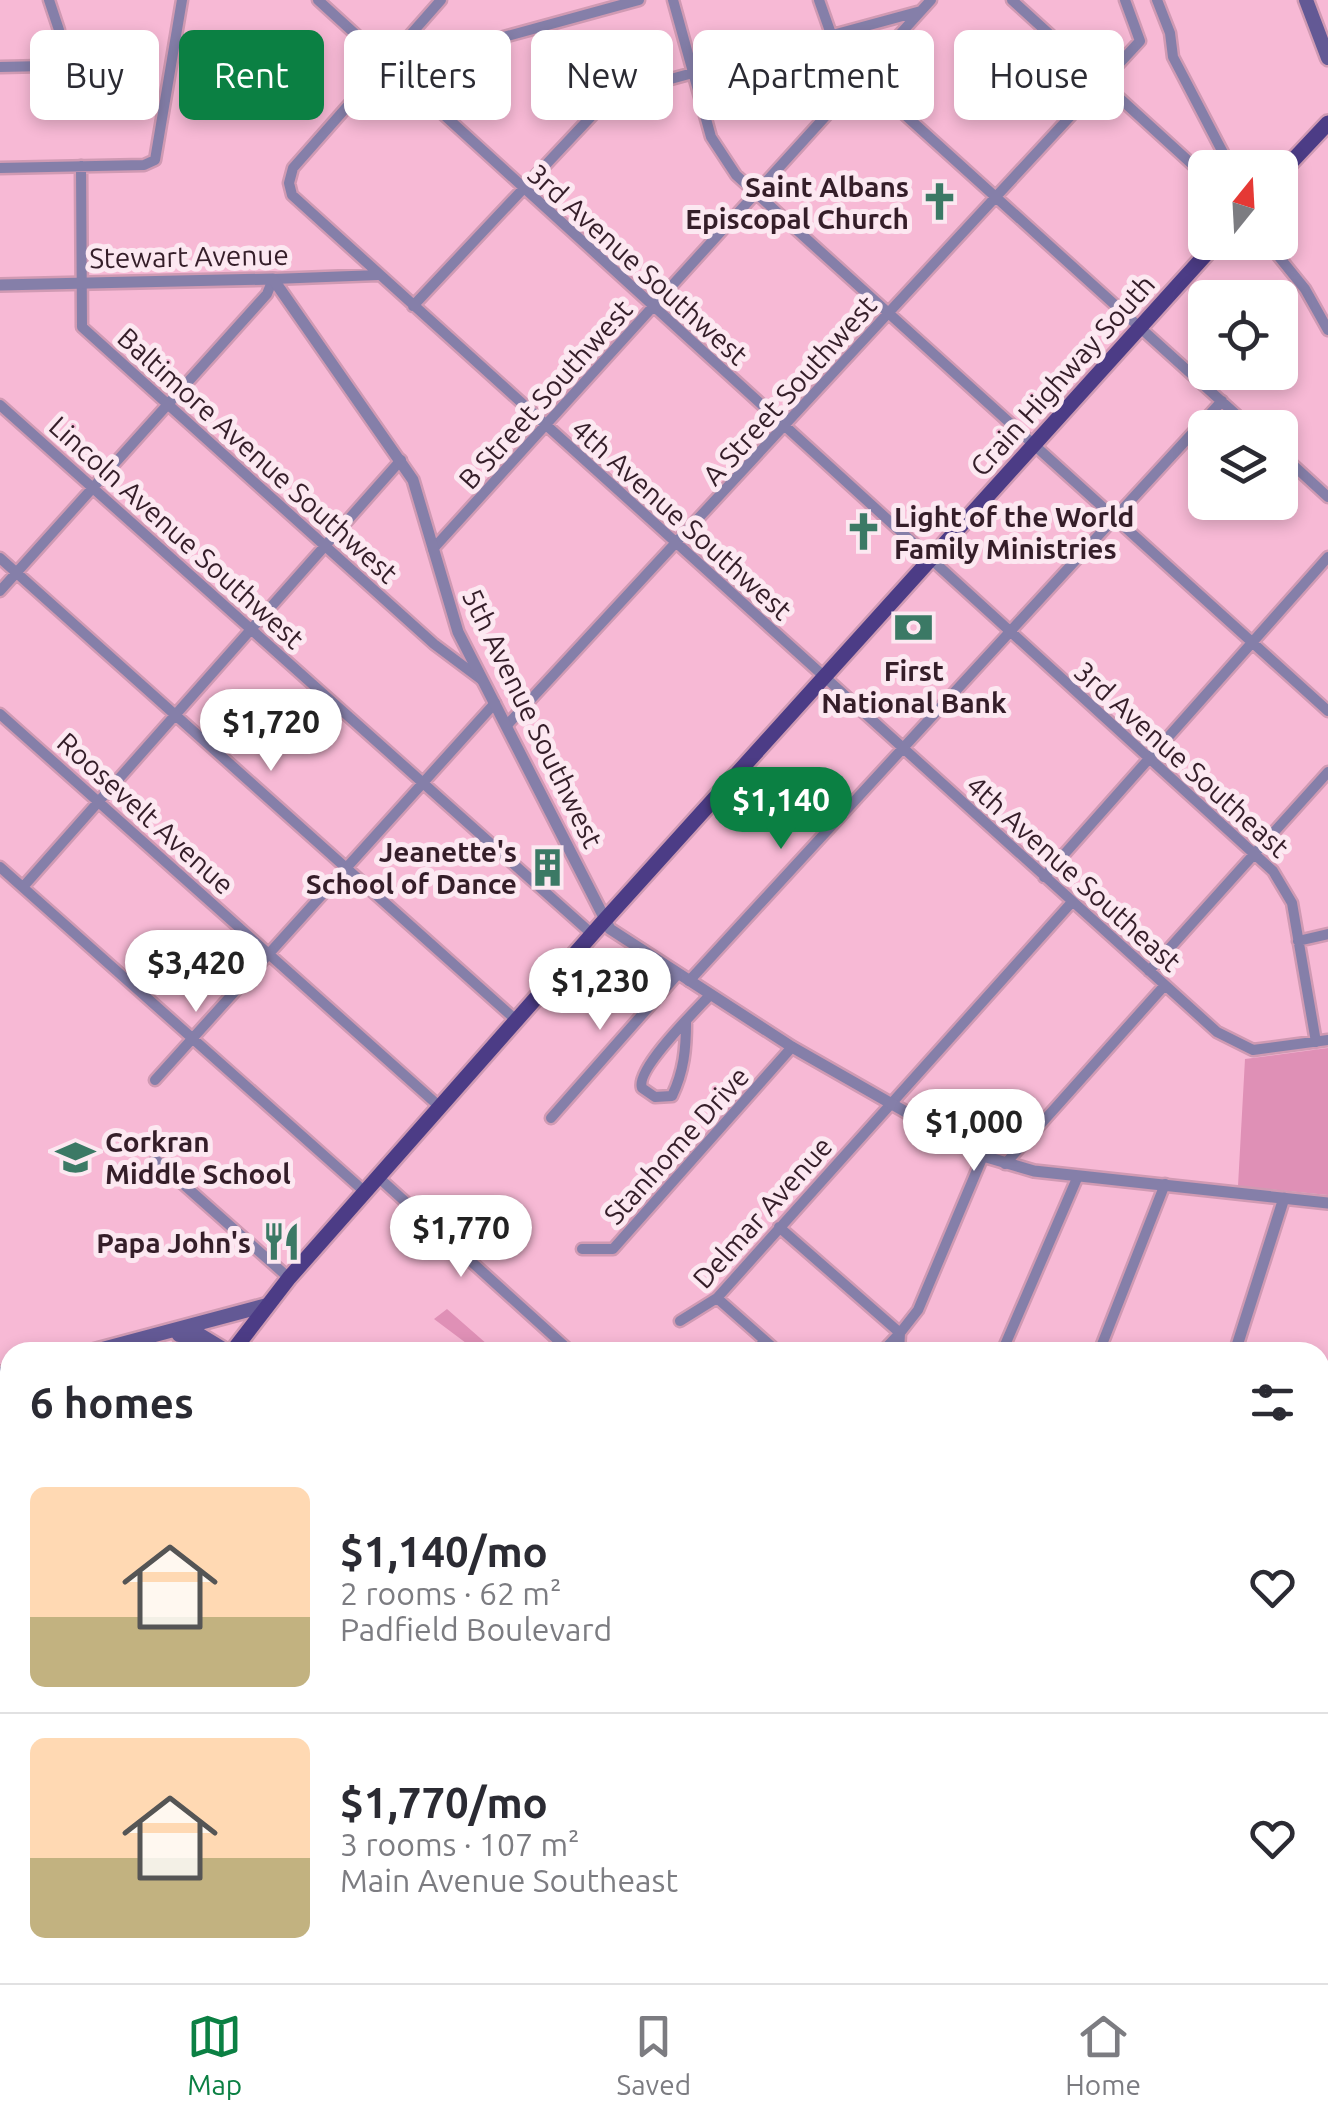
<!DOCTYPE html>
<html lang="en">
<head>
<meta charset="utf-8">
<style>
  :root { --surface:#fff; --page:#f2f2f3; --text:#2b2b33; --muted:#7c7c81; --line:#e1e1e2; --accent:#0b8043 }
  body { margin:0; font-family:Ubuntu,sans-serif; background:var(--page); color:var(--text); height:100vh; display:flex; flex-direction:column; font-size:38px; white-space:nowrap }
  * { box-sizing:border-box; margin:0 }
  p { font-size:32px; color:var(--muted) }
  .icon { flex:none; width:55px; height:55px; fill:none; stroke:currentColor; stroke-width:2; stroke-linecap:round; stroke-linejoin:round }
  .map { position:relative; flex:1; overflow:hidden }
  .side { position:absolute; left:0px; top:1342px; width:1330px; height:642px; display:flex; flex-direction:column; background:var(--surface); border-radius:30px 30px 0 0; box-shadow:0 5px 15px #0003 }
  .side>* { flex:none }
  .guide { position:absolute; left:30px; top:30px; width:1270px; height:90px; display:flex; gap:20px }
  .needle { width:65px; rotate:18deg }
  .buttons { position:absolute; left:1188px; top:150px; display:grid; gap:20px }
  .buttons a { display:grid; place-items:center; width:110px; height:110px; border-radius:15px; background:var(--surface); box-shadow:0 5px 15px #0003; font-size:50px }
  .price { position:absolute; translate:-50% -85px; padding:0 22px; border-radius:35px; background:#fff; color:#222; font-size:32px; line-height:65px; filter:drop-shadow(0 2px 5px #0008) }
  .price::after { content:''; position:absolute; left:50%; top:60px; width:30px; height:22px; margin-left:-15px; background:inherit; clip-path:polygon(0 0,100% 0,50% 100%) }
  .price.selected { background:var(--accent); color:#fff }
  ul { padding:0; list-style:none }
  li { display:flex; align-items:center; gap:30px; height:250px; padding:0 30px }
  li+li { border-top:2px solid var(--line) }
  li span { display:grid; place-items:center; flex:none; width:280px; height:200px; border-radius:15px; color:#555 }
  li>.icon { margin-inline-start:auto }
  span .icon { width:120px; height:120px; fill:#fffc; stroke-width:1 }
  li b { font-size:42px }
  h2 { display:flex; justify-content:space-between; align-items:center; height:120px; padding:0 30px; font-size:42px }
  .tag { padding:0 35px; border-radius:15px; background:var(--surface); box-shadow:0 5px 15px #0003; font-size:35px; line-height:90px }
  .tag.selected { background:var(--accent); color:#fff }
  .tabs { display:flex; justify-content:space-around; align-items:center; height:140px; border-top:2px solid var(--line); background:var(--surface); font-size:28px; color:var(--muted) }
  .tabs a { display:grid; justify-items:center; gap:5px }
  .tabs .selected { color:var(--accent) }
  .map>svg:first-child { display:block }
  .green { fill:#df90b6 }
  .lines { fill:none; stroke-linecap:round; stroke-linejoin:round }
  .minor-casing { stroke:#d09ab3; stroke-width:15 }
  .tertiary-casing { stroke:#d09ab3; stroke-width:16 }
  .secondary-casing { stroke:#d09ab3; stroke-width:19 }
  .primary-casing { stroke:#d09ab3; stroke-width:20 }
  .minor { stroke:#857fa9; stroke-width:10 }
  .tertiary { stroke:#857fa9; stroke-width:11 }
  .secondary { stroke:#635995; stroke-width:14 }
  .primary { stroke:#4c3c86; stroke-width:15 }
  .labels { text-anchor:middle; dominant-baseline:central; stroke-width:10; stroke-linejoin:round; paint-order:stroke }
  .poi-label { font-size:28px; font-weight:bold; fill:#351e29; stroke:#fce8f1; text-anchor:end }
  .street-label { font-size:28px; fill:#351e29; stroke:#fce8f1 }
</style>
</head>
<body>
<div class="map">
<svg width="1328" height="1983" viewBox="0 0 1328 1983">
  <rect width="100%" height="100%" fill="#f7b9d5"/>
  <path class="green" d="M1328,1048V1195L1238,1186L1245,1059Z
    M447,1309L496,1352H478L434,1319Z"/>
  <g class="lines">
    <defs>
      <path id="minor" d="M318,0L1273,871L1292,903L1316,1042
        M441,0L293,168L289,183L292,195L1217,1032L1253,1050L1328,1040
        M673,0L711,137L736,175L1328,711
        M819,0L831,34L862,76L1251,428
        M1012,0L1205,176
        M1157,0L1170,33L1173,57L1231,168
        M389,63L405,64L639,0
        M0,67L45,66L56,59L59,30L49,0
        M81,166L82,327L434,644L482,680
        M0,168L144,165L155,160L182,0
        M1267,242L1305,289L1328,330
        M413,306L601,106L634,89L921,11
        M0,405L592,934
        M1280,453L1328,497
        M433,549L931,0
        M0,558L516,1020
        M0,591L267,294L273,279L378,275
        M0,714L440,1107
        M508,724L1140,41L1125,0
        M0,867L365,1192
        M1044,877L1328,557
        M23,887L401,460
        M1298,941L1328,934
        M1149,971L1328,772
        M689,981L1222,401
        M686,1022C686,1049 684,1071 672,1096L655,1097L642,1088C635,1070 695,1011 710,995
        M155,1080L495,703
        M551,1118L678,974
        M156,1160L289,1278
        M1005,1164L1165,985
        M378,1177L571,1352
        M779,1227L900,1333L882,1352
        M582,1249H613L792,1047
        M717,1298L778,1352
        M680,1321L717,1298L1072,902
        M754,1352L765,1341
        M899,1352L900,1333L918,1310L983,1156
        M1002,1352L1078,1176
        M1099,1352L1165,1184
        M1320,1428H1328
        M1320,1542L1328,1541
        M0,1649L10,1658
        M1320,1657L1328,1659
        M1320,1757L1328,1756
        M1320,1938L1328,1937
        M325,1975L340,1983
        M541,1975L553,1983
        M161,1983L170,1975
        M360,1983L439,1975
        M588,1983L592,1975
        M696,1983L697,1975
        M831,1983L834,1975"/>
      <path id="tertiary" d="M0,285L273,279L413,480L458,632L610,929L792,1047L983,1156L1034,1171L1328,1203
        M1235,1352L1284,1198
        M0,1451L10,1452
        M794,1975L814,1983
        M1212,1975L1213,1983"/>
      <path id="secondary" d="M1306,0L1328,58
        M179,1335H200L228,1352
        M91,1352L267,1305
        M0,1374L10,1372"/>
      <path id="primary" d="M1280,174L1328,123
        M232,1352L289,1278L603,922L1217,242
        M0,1745L10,1723"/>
    </defs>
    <use href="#minor" class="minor-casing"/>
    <use href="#tertiary" class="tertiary-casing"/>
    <use href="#secondary" class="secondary-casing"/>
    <use href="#primary" class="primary-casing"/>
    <use href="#minor" class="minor"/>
    <use href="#tertiary" class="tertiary"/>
    <use href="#secondary" class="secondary"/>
    <use href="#primary" class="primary"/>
  </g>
  <defs>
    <symbol id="church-bare" viewBox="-9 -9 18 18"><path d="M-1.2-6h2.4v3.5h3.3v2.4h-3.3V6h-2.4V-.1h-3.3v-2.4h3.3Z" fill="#3b7965" stroke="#fce8f1" stroke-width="2.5" paint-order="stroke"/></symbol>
    <symbol id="bank-bare" viewBox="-9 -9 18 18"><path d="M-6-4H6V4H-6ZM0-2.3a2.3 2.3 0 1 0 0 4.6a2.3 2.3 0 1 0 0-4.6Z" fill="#3b7965" stroke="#fce8f1" stroke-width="2.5" paint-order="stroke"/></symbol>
    <symbol id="building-bare" viewBox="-9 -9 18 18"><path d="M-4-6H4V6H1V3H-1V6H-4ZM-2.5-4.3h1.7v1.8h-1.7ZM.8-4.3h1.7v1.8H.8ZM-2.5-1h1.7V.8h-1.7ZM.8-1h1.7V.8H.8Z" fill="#3b7965" stroke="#fce8f1" stroke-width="2.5" paint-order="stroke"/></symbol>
    <symbol id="school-bare" viewBox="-9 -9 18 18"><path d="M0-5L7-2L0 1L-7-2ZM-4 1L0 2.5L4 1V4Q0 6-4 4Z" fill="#3b7965" stroke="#fce8f1" stroke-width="2.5" paint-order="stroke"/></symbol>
    <symbol id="restaurant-bare" viewBox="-9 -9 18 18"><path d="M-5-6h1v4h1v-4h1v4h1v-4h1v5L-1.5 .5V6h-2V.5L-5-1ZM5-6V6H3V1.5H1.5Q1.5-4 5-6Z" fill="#3b7965" stroke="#fce8f1" stroke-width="2.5" paint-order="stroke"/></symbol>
  </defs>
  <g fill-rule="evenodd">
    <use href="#church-bare" x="912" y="174" width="55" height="55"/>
    <use href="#church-bare" x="836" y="504" width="55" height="55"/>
    <use href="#bank-bare" x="886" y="600" width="55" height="55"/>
    <use href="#building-bare" x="520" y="840" width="55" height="55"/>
    <use href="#school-bare" x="48" y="1130" width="55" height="55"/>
    <use href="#restaurant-bare" x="254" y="1214" width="55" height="55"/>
  </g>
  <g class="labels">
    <g class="poi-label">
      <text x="909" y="186">Saint Albans<tspan x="909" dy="32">Episcopal Church</tspan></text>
      <text x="894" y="516" text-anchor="start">Light of the World<tspan x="894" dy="32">Family Ministries</tspan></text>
      <text x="914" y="670" text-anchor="middle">First<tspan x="914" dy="32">National Bank</tspan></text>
      <text x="517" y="851">Jeanette's<tspan x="517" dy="32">School of Dance</tspan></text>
      <text x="105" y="1141" text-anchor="start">Corkran<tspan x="105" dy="32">Middle School</tspan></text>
      <text x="251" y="1242">Papa John's</text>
    </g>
    <g class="street-label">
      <text transform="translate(189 256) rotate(-1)">Stewart Avenue</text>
      <text transform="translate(638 264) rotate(42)">3rd Avenue Southwest</text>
      <text transform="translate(1062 375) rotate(-48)">Crain Highway South</text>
      <text transform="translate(789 390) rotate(-48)">A Street Southwest</text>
      <text transform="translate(545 394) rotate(-48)">B Street Southwest</text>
      <text transform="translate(258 455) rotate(42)">Baltimore Avenue Southwest</text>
      <text transform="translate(682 519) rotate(42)">4th Avenue Southwest</text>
      <text transform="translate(177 532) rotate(42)">Lincoln Avenue Southwest</text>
      <text transform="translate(533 718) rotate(64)">5th Avenue Southwest</text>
      <text transform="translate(1182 759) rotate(42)">3rd Avenue Southeast</text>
      <text transform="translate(146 813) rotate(42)">Roosevelt Avenue</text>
      <text transform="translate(1074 873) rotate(42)">4th Avenue Southeast</text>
      <text transform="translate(676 1145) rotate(-48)">Stanhome Drive</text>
      <text transform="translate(762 1212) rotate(-48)">Delmar Avenue</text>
    </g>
  </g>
</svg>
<div class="buttons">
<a><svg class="needle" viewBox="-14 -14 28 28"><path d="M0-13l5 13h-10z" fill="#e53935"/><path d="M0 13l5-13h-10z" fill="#7c7c81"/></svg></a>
<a><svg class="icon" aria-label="locate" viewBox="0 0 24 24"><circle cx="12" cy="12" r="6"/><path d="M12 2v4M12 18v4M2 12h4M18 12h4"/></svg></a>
<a><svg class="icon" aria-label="layers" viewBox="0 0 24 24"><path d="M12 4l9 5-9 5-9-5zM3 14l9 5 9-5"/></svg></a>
</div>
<b class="price" style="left:271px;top:774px">$1,720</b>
<b class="price selected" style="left:781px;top:852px">$1,140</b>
<b class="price" style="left:196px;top:1015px">$3,420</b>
<b class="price" style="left:600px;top:1033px">$1,230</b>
<b class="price" style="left:974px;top:1174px">$1,000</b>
<b class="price" style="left:461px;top:1280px">$1,770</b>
<div class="guide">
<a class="tag">Buy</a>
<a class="tag selected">Rent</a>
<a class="tag">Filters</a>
<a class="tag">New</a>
<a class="tag">Apartment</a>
<a class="tag">House</a>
</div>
<section class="side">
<h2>6 homes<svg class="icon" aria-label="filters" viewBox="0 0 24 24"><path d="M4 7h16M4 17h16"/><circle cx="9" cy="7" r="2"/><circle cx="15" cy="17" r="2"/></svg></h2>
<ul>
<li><span style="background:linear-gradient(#ffd9b3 65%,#c2b280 0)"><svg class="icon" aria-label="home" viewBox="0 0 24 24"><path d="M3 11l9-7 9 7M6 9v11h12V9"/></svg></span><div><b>$1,140/mo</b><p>2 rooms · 62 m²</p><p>Padfield Boulevard</p></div><svg class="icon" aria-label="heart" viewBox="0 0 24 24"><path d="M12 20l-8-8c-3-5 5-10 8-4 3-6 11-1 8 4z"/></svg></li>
<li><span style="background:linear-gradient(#ffd9b3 60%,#c2b280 0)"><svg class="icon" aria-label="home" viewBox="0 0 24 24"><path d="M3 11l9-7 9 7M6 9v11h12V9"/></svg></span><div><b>$1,770/mo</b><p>3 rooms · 107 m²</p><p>Main Avenue Southeast</p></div><svg class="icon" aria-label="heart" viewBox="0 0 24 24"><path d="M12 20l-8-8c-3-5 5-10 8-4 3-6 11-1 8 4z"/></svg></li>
</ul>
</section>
</div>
<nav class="tabs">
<a class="selected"><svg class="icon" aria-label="map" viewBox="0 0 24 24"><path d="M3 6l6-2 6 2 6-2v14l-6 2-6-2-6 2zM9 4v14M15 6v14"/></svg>Map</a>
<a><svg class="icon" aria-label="saved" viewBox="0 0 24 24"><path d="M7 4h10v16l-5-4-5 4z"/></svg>Saved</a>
<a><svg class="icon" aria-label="home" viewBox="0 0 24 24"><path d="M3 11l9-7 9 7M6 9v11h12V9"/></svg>Home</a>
</nav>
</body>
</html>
